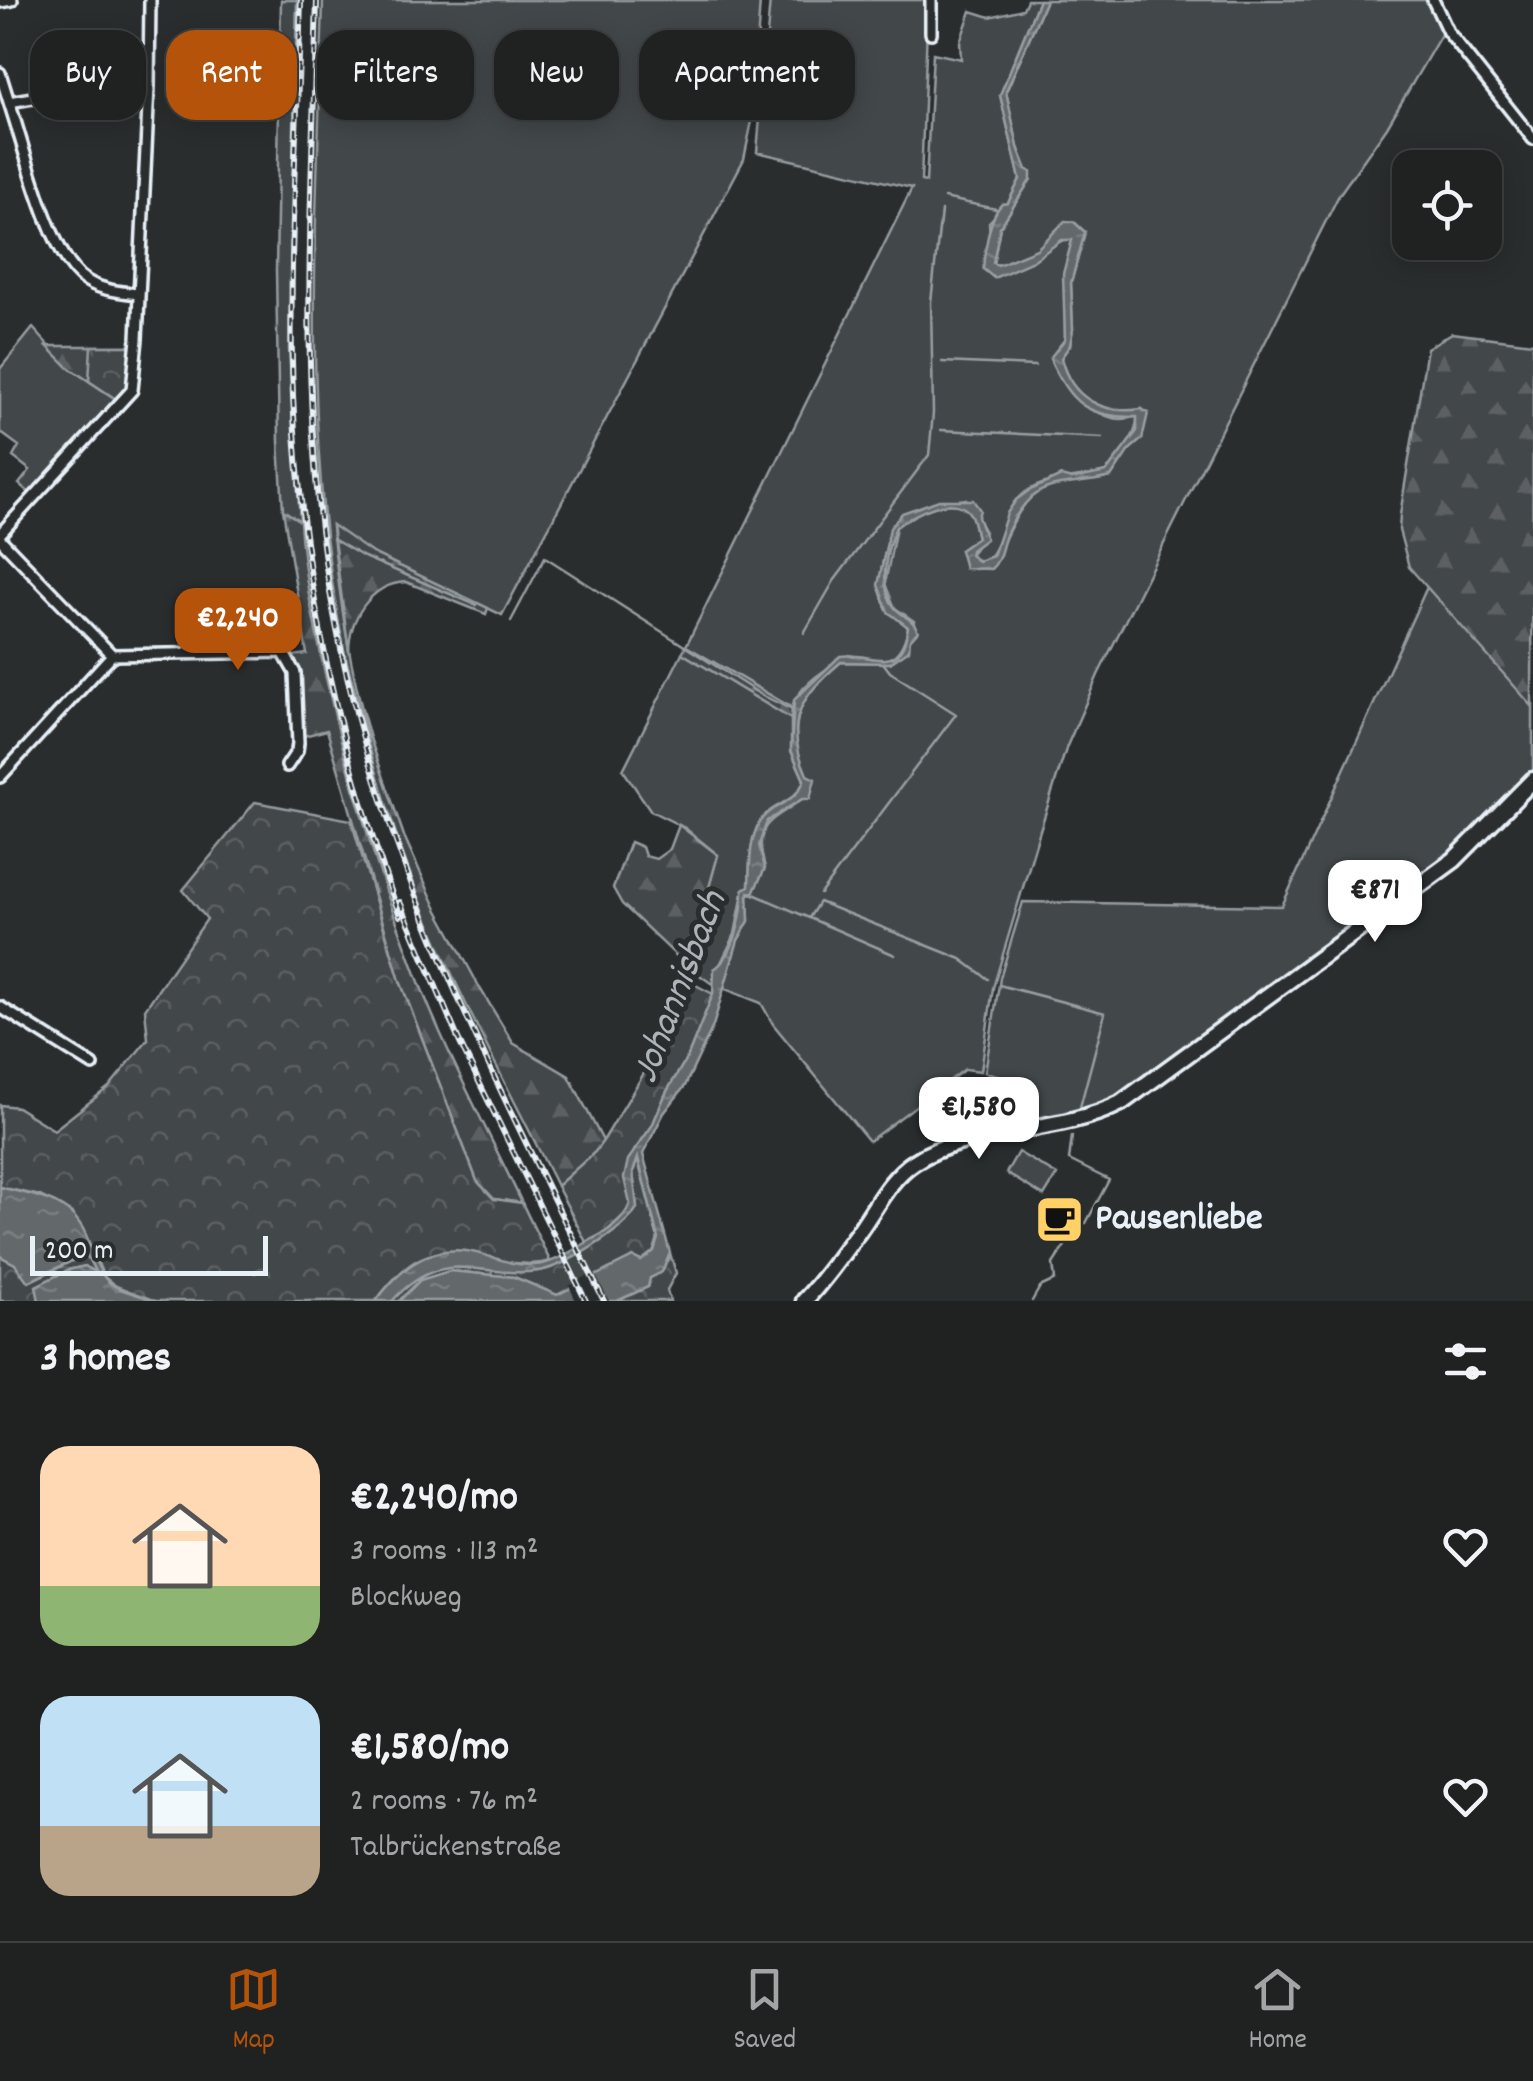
<!DOCTYPE html>
<html lang="en">
<head>
<meta charset="utf-8">
<style>
  :root { --surface:#202222; --page:#282a2a; --text:#f1f3f6; --muted:#a2a4a5; --line:#3d3f40; --accent:#b45309 }
  body { margin:0; font-family:Dekko,sans-serif; background:var(--page); color:var(--text); height:100vh; display:flex; flex-direction:column; font-size:38px; white-space:nowrap }
  * { box-sizing:border-box; margin:0 }
  p { font-size:32px; color:var(--muted) }
  .icon { flex:none; width:55px; height:55px; fill:none; stroke:currentColor; stroke-width:2; stroke-linecap:round; stroke-linejoin:round }
  .map { position:relative; height:1301px; overflow:hidden }
  .sheet { display:flex; flex-direction:column; background:var(--surface); flex:1 }
  .sheet>* { flex:none }
  .banner { position:absolute; left:30px; top:30px; width:1000px; height:90px; display:flex; gap:20px }
  .buttons { position:absolute; left:1392px; top:150px; display:grid; gap:20px }
  .buttons a { display:grid; place-items:center; width:110px; height:110px; border-radius:20px; background:var(--surface); box-shadow:0 5px 25px #0003,0 0 0 2px var(--line); font-size:50px }
  .scale { position:absolute; left:30px; bottom:25px; width:238px; box-sizing:border-box; padding-left:10px; border:5px solid #e8f1f8; border-top:0; font-size:28px; line-height:35px; white-space:nowrap; color:#e8f1f8; -webkit-text-stroke:8px #2a2d2e; paint-order:stroke }
  .price { position:absolute; translate:-50% -85px; padding:0 22px; border-radius:20px; background:#fff; color:#222; font-size:32px; line-height:65px; filter:drop-shadow(0 2px 5px #0008) }
  .price::after { content:''; position:absolute; left:50%; top:60px; width:30px; height:22px; margin-left:-15px; background:inherit; clip-path:polygon(0 0,100% 0,50% 100%) }
  .price.on { background:var(--accent); color:#fff }
  ul { padding:0; list-style:none }
  li { display:flex; align-items:center; gap:30px; height:250px; padding:0 40px }
  li span { display:grid; place-items:center; flex:none; width:280px; height:200px; border-radius:30px; color:#555 }
  li>.icon { margin-inline-start:auto }
  span .icon { width:120px; height:120px; fill:#fffc; stroke-width:1 }
  li b { font-size:42px }
  h2 { display:flex; justify-content:space-between; align-items:center; height:120px; padding:0 40px; font-size:42px }
  .pill { padding:0 35px; border-radius:30px; background:var(--surface); box-shadow:0 5px 25px #0003,0 0 0 2px var(--line); font-size:35px; line-height:90px }
  .pill.on { background:var(--accent); color:#fff }
  .dock { display:flex; justify-content:space-around; align-items:center; height:140px; border-top:2px solid var(--line); background:var(--surface); font-size:28px; color:var(--muted) }
  .dock a { display:grid; justify-items:center; gap:5px }
  .dock .on { color:var(--accent) }
  .map>svg:first-child { display:block }
  .grass { fill:#424648; stroke:#959ca0; stroke-width:2.5 }
  .forest { fill:url(#forest-firs); stroke:#959ca0; stroke-width:2.5 }
  .park { fill:url(#park-crowns); stroke:#959ca0; stroke-width:2.5 }
  .water { fill:url(#water-ripples); stroke:#989fa3; stroke-width:2.5 }
  .pier { fill:#2a2d2e }
  .lines { fill:none; stroke-linecap:round; stroke-linejoin:round }
  .stream { stroke:#989fa3; stroke-width:2.5 }
  .street-casing { stroke:#e8f1f8; stroke-width:16 }
  .secondary-casing { stroke:#e8f1f8; stroke-width:21 }
  .street { stroke:#2a2d2e; stroke-width:9 }
  .secondary { stroke:#2a2d2e; stroke-width:14 }
  .rail-casing { stroke:#e8f1f8; stroke-width:6 }
  .rail { stroke:#2a2d2e; stroke-width:2.5; stroke-dasharray:8; stroke-linecap:butt }
  .labels { text-anchor:middle; dominant-baseline:central; stroke-width:10; stroke-linejoin:round; paint-order:stroke }
  .poi-label { font-size:38px; font-weight:bold; fill:#e8f1f8; stroke:#2a2d2e; text-anchor:start }
  .water-label { font-size:40px; font-style:italic; fill:#acb3b9; stroke:#2a2d2e }
</style>
</head>
<body>
<div class="map">
<svg width="1533" height="1301" viewBox="0 0 1533 1301">
  <defs>
    <pattern id="forest-firs" width="22" height="20" patternUnits="userSpaceOnUse" patternTransform="scale(2.5)"><rect width="22" height="20" fill="#424648"/><path d="M5 1l3.5 6h-7zM16 11l3.5 6h-7z" fill="#5d6163"/></pattern>
    <pattern id="park-crowns" width="20" height="18" patternUnits="userSpaceOnUse" patternTransform="scale(2.5)"><rect width="20" height="18" fill="#424648"/><path d="M2 6a3 3 0 1 1 6 0M12 15a3 3 0 1 1 6 0" fill="none" stroke="#5d6163"/></pattern>
    <pattern id="water-ripples" width="26" height="14" patternUnits="userSpaceOnUse" patternTransform="scale(2.5)"><rect width="26" height="14" fill="#63686b"/><path d="M2 4q2-2 4 0t4 0M15 11q2-2 4 0t4 0" fill="none" stroke="#797e81"/></pattern>
  </defs>
  <rect width="100%" height="100%" fill="#2a2d2e"/>
  <filter id="ink" filterUnits="userSpaceOnUse"><feTurbulence type="fractalNoise" baseFrequency=".01" numOctaves="2"/><feDisplacementMap in="SourceGraphic" scale="20" xChannelSelector="R" yChannelSelector="G"/><feConvolveMatrix kernelMatrix="1 2 1 2 8 2 1 2 1" color-interpolation-filters="sRGB"/></filter>
  <g filter="url(#ink)">
    <path class="grass" d="M281,0H297L289,349L300,521L283,510L279,442L276,270Z
      M323,0H760L752,121L744,159L502,615L372,553L332,527C340,598 349,669 370,738H367C360,709 350,680 344,650C300,438 317,215 323,0Z
      M770,0H928L921,181L926,182L933,53L961,59L960,42L971,11L990,17L1023,9L1027,0H1039L1000,95L1020,179L1008,203L989,222L990,241L983,269C990,269 1000,271 1008,270C1030,267 1054,238 1072,239L1065,278V340L1050,359C1060,383 1094,419 1122,419C1127,419 1132,417 1137,417C1138,438 1118,455 1106,472C1076,481 1040,475 1016,500C1000,517 998,577 970,556L985,532L966,499C918,507 893,505 883,561C880,579 878,590 886,607C891,616 902,619 908,628C900,665 882,665 849,655C829,668 799,683 792,708L686,646L912,188L757,152Z
      M1046,0H1429L1442,33L1387,127L1339,195L1098,675L1067,746L1040,830L993,988L981,1071L965,1069L869,1141L773,1024L761,1003L723,988L738,940L749,921L748,895L754,891L765,868C752,822 770,823 802,799C808,768 802,776 797,752C790,708 811,688 841,662L890,663L910,640L914,621L895,608L885,584L896,527C912,515 954,491 971,514C974,520 975,531 977,538L960,550L975,569L991,568C1004,543 1022,487 1056,484C1074,482 1093,480 1111,477L1129,450L1142,439V409C1103,415 1071,399 1061,358L1070,345L1073,329L1071,283L1085,232L1074,222L1065,221L1037,250L998,265L993,264L1000,227L1031,179L1018,147L1006,92Z
      M33,328L68,367L119,401L32,495L19,484L30,470L13,457L19,446L0,432V369Z
      M1427,587L1533,705V770L1469,839L1446,857L1115,1101L1098,1109L1028,1123L1020,1081L985,1072L1000,978L1023,902L1282,906Z
      M682,653L791,719V751L804,780C796,805 770,803 759,823C749,842 750,865 749,887L744,888L735,934L713,979L715,986L687,966L718,855L685,828L651,811L623,770Z
      M1018,1152L1057,1175L1044,1196L1006,1173Z"/>
    <path class="forest" d="M1452,333L1533,343L1532,706L1409,567L1399,530L1400,515L1427,348Z
      M47,346H131L128,386L119,401L68,367Z
      M283,510L300,521C303,574 315,627 326,678C348,777 378,874 414,969C444,1049 485,1125 522,1203L494,1199L477,1181L400,981L327,730L300,737L299,673L293,656L307,654Z
      M332,525L372,553L488,608L486,614L406,582C370,584 349,619 349,652Z
      M686,646L792,708L791,719L682,653Z
      M344,651L367,737L370,738L404,836L435,905L481,990L513,1043L569,1076L603,1141L595,1152L557,1186C520,1111 480,1037 446,961C400,861 370,756 344,651Z
      M679,825L718,855L687,966L622,904L613,888L630,842L642,847L645,856L656,859L670,849Z"/>
    <path class="park" d="M91,346H131L128,386L119,401L89,381Z
      M255,802L351,820L400,981L477,1181L494,1199L522,1203L550,1261C537,1265 526,1264 512,1263C443,1256 426,1233 376,1301H155L116,1286L104,1277L82,1227L72,1213L40,1196L0,1187V1105L17,1107L54,1130L109,1087L148,1039L145,1009L207,919L183,890Z
      M688,981L713,994L688,1056L666,1093L652,1126L634,1151L630,1204L626,1213L605,1233L586,1242L557,1186L595,1152L603,1141L658,1050Z
      M637,1157L658,1238L654,1251L641,1261L633,1258L557,1295L514,1277L450,1271L420,1280L399,1301H392C444,1244 475,1278 538,1271C570,1267 614,1230 637,1208L633,1172Z
      M670,1253L676,1273L667,1290L670,1301H617L647,1287L646,1283L669,1259Z
      M86,1254L97,1275L85,1266L68,1270L37,1286L39,1301H0V1256L15,1264L29,1282Z"/>
    <path class="water" d="M1039,0H1046L1006,91L1018,147L1026,169L1031,172V179L1000,227L993,263L998,265L1037,249L1065,221L1074,222L1085,232L1071,283L1073,329L1070,345L1061,358C1071,399 1104,415 1142,409L1148,413L1142,439L1129,450L1111,477C1058,490 1035,473 1007,533C1001,546 1002,559 991,569L965,568L960,550L977,538C975,531 974,520 970,514C954,491 912,515 896,527C886,549 878,588 895,608C904,618 913,618 918,631L910,640L909,650L890,663L841,662C800,697 783,721 807,775L815,779L810,799H802L767,821L759,845L765,868L754,891L748,895L749,921L738,940L713,1026L685,1086L664,1113L643,1154L670,1253L662,1272L650,1278L648,1287L617,1301H399L420,1280L450,1271L514,1277L557,1295L633,1257L641,1261L654,1251L658,1238L638,1158L633,1172L637,1208C623,1231 565,1267 538,1271C476,1279 445,1244 392,1301H376C398,1271 426,1246 466,1251C489,1254 509,1266 534,1265C555,1264 574,1249 591,1240C608,1231 622,1223 630,1204L624,1178L628,1160L652,1126L666,1093L688,1056L713,994L714,969C735,956 743,913 743,889L749,886C750,865 749,842 759,823C770,803 796,805 804,780L791,750L794,700L840,656C872,651 900,679 908,627L888,612L878,585L890,528L902,513L939,500H973L980,510L978,517L986,539L971,550L970,555L978,561L993,556L1007,513L1016,500L1028,491L1061,476L1072,479L1106,472L1137,431V417C1089,418 1069,404 1050,358L1065,339L1063,274L1072,240H1062L1033,261L994,278L983,269C984,252 990,215 1002,204L1008,203L1020,179L1000,95Z
      M0,1187C34,1196 70,1198 86,1235C91,1248 96,1267 105,1278C114,1291 141,1294 155,1301H39L36,1286L68,1270L85,1266L96,1273L86,1254L28,1282L15,1264L0,1256Z"/>
    <path class="pier" d="M594,1272L609,1301H576L569,1286Z"/>
    <g class="lines">
      <path class="stream" d="M944,198L996,209
        M942,362L1035,366
        M941,430L1103,438
        M333,539L364,557L476,605
        M511,621L545,557L758,693L792,710
        M804,633L834,581L929,455L933,413L931,302L941,211
        M749,892L895,955
        M820,894L956,714L890,672L884,664
        M809,918L819,902L961,959L988,979
        M999,985L1105,1013L1079,1111
        M1032,1301L1040,1287L1055,1280L1053,1264L1079,1224L1086,1223L1109,1180L1069,1160L1072,1136"/>
      <defs>
        <path id="street" d="M1433,0L1448,32L1533,139
          M0,2L12,0
          M931,33V0
          M0,73L9,102
          M139,294C119,292 96,290 80,276C47,246 24,146 9,102L44,96H148
          M0,534L132,390L137,339L149,86L150,0
          M0,539L112,655
          M112,655L283,652L295,673L298,743L297,751L287,766
          M0,777L112,655
          M0,1007L93,1065"/>
        <path id="secondary" d="M804,1301C825,1279 843,1253 861,1228C877,1205 890,1178 914,1162C966,1127 1058,1135 1121,1103L1454,860L1533,780"/>
      </defs>
      <use href="#street" class="street-casing"/>
      <use href="#secondary" class="secondary-casing"/>
      <use href="#street" class="street"/>
      <use href="#secondary" class="secondary"/>
      <defs>
        <path id="rail" d="M301,0C297,132 288,264 293,396C301,574 338,750 400,916
          M317,0C312,187 299,374 325,560C364,832 484,1058 604,1301
          M400,902L460,1043L586,1301"/>
      </defs>
      <use href="#rail" class="rail-casing"/>
      <use href="#rail" class="rail"/>
    </g>
  </g>
  <defs>
    <symbol id="cafe-square" viewBox="-11 -11 22 22"><rect x="-9" y="-9" width="18" height="18" rx="4" fill="#ffd166" stroke="#2a2d2e"/><path d="M-5.5-4.5H6V0H3Q3 3.5 0 3.5H-2.5Q-5.5 3.5-5.5 0ZM3-3.2v2h1.7v-2ZM-6 4.5H4V6H-6Z" fill="#111"/></symbol>
  </defs>
  <g fill-rule="evenodd">
    <use href="#cafe-square" x="1032" y="1192" width="55" height="55"/>
  </g>
  <g class="labels">
    <g class="poi-label">
      <text x="1095" y="1220">Pausenliebe</text>
    </g>
    <g class="water-label">
      <text transform="translate(682 988) rotate(-69)">Johannisbach</text>
    </g>
  </g>
</svg>
<div class="buttons">
<a><svg class="icon" aria-label="locate" viewBox="0 0 24 24"><circle cx="12" cy="12" r="6"/><path d="M12 2v4M12 18v4M2 12h4M18 12h4"/></svg></a>
</div>
<div class="scale">200 m</div>
<b class="price on" style="left:238px;top:673px">€2,240</b>
<b class="price" style="left:1375px;top:945px">€871</b>
<b class="price" style="left:979px;top:1162px">€1,580</b>
<div class="banner">
<a class="pill">Buy</a>
<a class="pill on">Rent</a>
<a class="pill">Filters</a>
<a class="pill">New</a>
<a class="pill">Apartment</a>
</div>
</div>
<section class="sheet">
<h2>3 homes<svg class="icon" aria-label="filters" viewBox="0 0 24 24"><path d="M4 7h16M4 17h16"/><circle cx="9" cy="7" r="2"/><circle cx="15" cy="17" r="2"/></svg></h2>
<ul>
<li><span style="background:linear-gradient(#ffd9b3 70%,#8fb573 0)"><svg class="icon" aria-label="home" viewBox="0 0 24 24"><path d="M3 11l9-7 9 7M6 9v11h12V9"/></svg></span><div><b>€2,240/mo</b><p>3 rooms · 113 m²</p><p>Blockweg</p></div><svg class="icon" aria-label="heart" viewBox="0 0 24 24"><path d="M12 20l-8-8c-3-5 5-10 8-4 3-6 11-1 8 4z"/></svg></li>
<li><span style="background:linear-gradient(#bfe0f5 65%,#b9a48a 0)"><svg class="icon" aria-label="home" viewBox="0 0 24 24"><path d="M3 11l9-7 9 7M6 9v11h12V9"/></svg></span><div><b>€1,580/mo</b><p>2 rooms · 76 m²</p><p>Talbrückenstraße</p></div><svg class="icon" aria-label="heart" viewBox="0 0 24 24"><path d="M12 20l-8-8c-3-5 5-10 8-4 3-6 11-1 8 4z"/></svg></li>
</ul>
</section>
<nav class="dock">
<a class="on"><svg class="icon" aria-label="map" viewBox="0 0 24 24"><path d="M3 6l6-2 6 2 6-2v14l-6 2-6-2-6 2zM9 4v14M15 6v14"/></svg>Map</a>
<a><svg class="icon" aria-label="saved" viewBox="0 0 24 24"><path d="M7 4h10v16l-5-4-5 4z"/></svg>Saved</a>
<a><svg class="icon" aria-label="home" viewBox="0 0 24 24"><path d="M3 11l9-7 9 7M6 9v11h12V9"/></svg>Home</a>
</nav>
</body>
</html>
